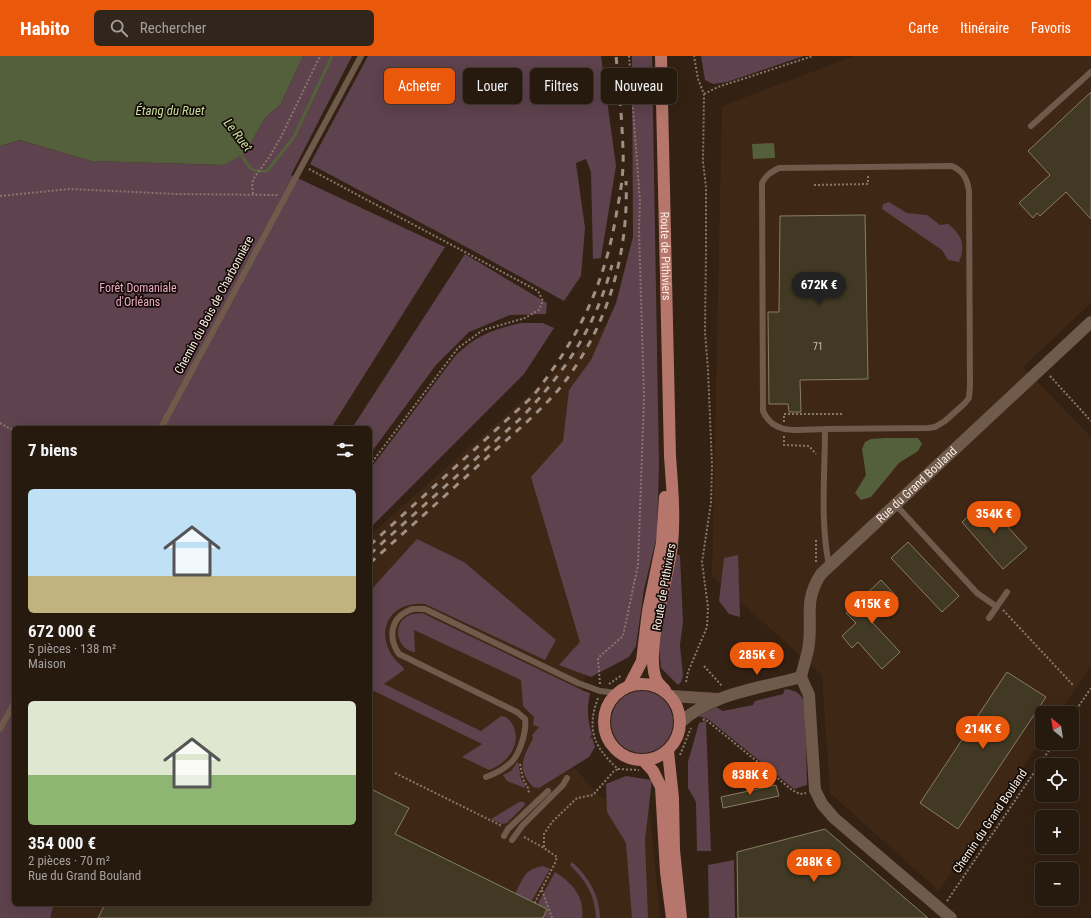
<!DOCTYPE html>
<html lang="fr">
<head>
<meta charset="utf-8">
<style>
  :root { --surface:#26190e; --page:#32261c; --text:#f1f3f6; --muted:#a4a09e; --line:#42382e; --accent:#ea580c }
  body { margin:0; font-family:"Roboto Condensed",sans-serif; background:var(--page); color:var(--text); height:100vh; display:flex; flex-direction:column; font-size:15px; white-space:nowrap }
  * { box-sizing:border-box; margin:0 }
  p { font-size:13px; color:var(--muted) }
  .icon { flex:none; width:22px; height:22px; fill:none; stroke:currentColor; stroke-width:2; stroke-linecap:round; stroke-linejoin:round }
  .map { position:relative; flex:1; overflow:hidden }
  .sheet { position:absolute; left:12px; top:370px; width:360px; height:480px; display:flex; flex-direction:column; background:var(--surface); border-radius:6px; box-shadow:0 4px 16px #0002,0 0 0 1px var(--line) }
  .sheet>* { flex:none }
  .top-card { position:absolute; left:384px; top:12px; width:380px; height:36px; display:flex; gap:8px }
  .needle { width:26px; rotate:330deg }
  .controls { position:absolute; left:1035px; top:650px; display:grid; gap:8px }
  .controls a { display:grid; place-items:center; width:44px; height:44px; border-radius:6px; background:var(--surface); box-shadow:0 4px 16px #0002,0 0 0 1px var(--line); font-size:20px }
  .price { position:absolute; translate:-50% -34px; padding:0 9px; border-radius:14px; background:var(--accent); color:#fff; font-size:13px; line-height:26px; filter:drop-shadow(0 1px 2px #0008) }
  .price::after { content:''; position:absolute; left:50%; top:24px; width:12px; height:9px; margin-left:-6px; background:inherit; clip-path:polygon(0 0,100% 0,50% 100%) }
  .price.selected { background:#222; color:#fff }
  ul { padding:0; list-style:none }
  li { display:grid; align-content:center; gap:8px; height:212px; padding:0 16px }
  li span { display:grid; place-items:center; height:124px; border-radius:6px; color:#555 }
  li>.icon { margin-inline-start:auto }
  span .icon { width:72px; height:72px; fill:#fffc; stroke-width:1 }
  li b { font-size:17px }
  h2 { display:flex; justify-content:space-between; align-items:center; height:48px; padding:0 16px; font-size:17px }
  .pill { padding:0 14px; border-radius:6px; background:var(--surface); box-shadow:0 4px 16px #0002,0 0 0 1px var(--line); font-size:14px; line-height:36px }
  .pill.selected { background:var(--accent); color:#fff }
  header { display:flex; align-items:center; gap:24px; box-sizing:border-box; height:56px; padding:0 20px; background:var(--accent); color:#fff }
  header strong { font-size:19px }
  nav { display:flex; gap:22px; margin-inline-start:auto; font-size:14px }
  .search { width:280px; height:36px; background:var(--page); display:flex; align-items:center; gap:10px; box-sizing:border-box; padding:0 14px; border-radius:6px; color:var(--muted); font-size:15px }
  .map>svg:first-child { display:block }
  .built { fill:#3f2715 }
  .green { fill:#5e424e }
  .water { fill:#545f3b }
  .lines { fill:none; stroke-linecap:round; stroke-linejoin:round }
  .stream { stroke:#545f3b; stroke-width:3 }
  .building { fill:#413923; stroke:#877e65 }
  .path { stroke:#88786c; stroke-width:2; stroke-dasharray:2 2; stroke-linecap:butt }
  .service { stroke:#6f5a4b; stroke-width:6 }
  .minor { stroke:#6f5a4b; stroke-width:12 }
  .tertiary { stroke:#6f5a4b; stroke-width:12 }
  .primary { stroke:#b6766c; stroke-width:12 }
  .rail { stroke:#9f8f84; stroke-width:3; stroke-dasharray:7 7; stroke-linecap:butt }
  .labels { text-anchor:middle; dominant-baseline:central; stroke-width:3.5; stroke-linejoin:round; paint-order:stroke }
  .number-label { font-size:10px; fill:#ccc1b4 }
  .street-label { font-size:12px; fill:#fbeee5; stroke:#150c07 }
  .park-label { font-size:12px; fill:#eeaac8; stroke:#150c07 }
  .water-label { font-size:13px; font-style:italic; fill:#cadf9f; stroke:#150c07 }
</style>
</head>
<body>
<header>
<strong>Habito</strong>
<div class="search"><svg class="icon" aria-label="search" viewBox="0 0 24 24"><circle cx="10" cy="10" r="6"/><path d="M15 15l6 6"/></svg>Rechercher</div>
<nav><a>Carte</a><a>Itinéraire</a><a>Favoris</a></nav>
</header>
<div class="map">
<svg width="1091" height="862" viewBox="0 0 1091 862">
  <rect width="100%" height="100%" fill="#332113"/>
  <path class="built" d="M854,0H1091V247L1023,311L1091,381V610L1059,657H1042V683L939,835L830,737L822,619L712,520L722,50Z
    M652,227L578,662L586,686L568,705L603,743L624,723L647,726L660,862H29L39,848H370V479L568,304Z"/>
  <path class="green" d="M303,0H352L291,119L445,191L331,372H14V848H54L50,862H0V90L20,84L91,105L223,109L250,89L265,62L281,48Z
    M368,0H601L616,110L601,202L593,203L591,116L586,103L576,107L585,172L581,220L564,245L470,193L310,108Z
    M632,0H652L659,409L657,480L644,533L636,590L629,601L591,621L559,609L580,586L531,421L563,385L569,334L591,304L616,247L633,181Z
    M701,0H804L727,26L713,28L705,24Z
    M889,146L907,157L927,159L940,169L948,168C962,179 966,189 959,206L948,204L942,194L882,153L883,148Z
    M465,198L547,247L546,258L510,259L469,276L436,309L370,398V372H352Z
    M521,267H543L554,272L524,318L370,472V413L456,299C479,278 491,274 521,267Z
    M417,483L464,506L556,584L545,604L425,548C383,544 372,587 403,611L404,614L384,628L481,675L501,660L506,661C527,679 511,707 489,714L462,701L482,688L370,633V535Z
    M674,498L680,499L683,566L680,589L683,620L681,626L678,629L661,612L659,591Z
    M738,499L740,561L729,558L719,545L724,502Z
    M422,557L584,635L590,637C587,652 587,663 592,678L589,684L592,681L595,691L589,701L539,732L533,731C516,712 523,703 533,682L532,679L539,671L533,669L534,661L523,650L521,624L414,574L415,596C396,594 391,566 410,559C413,557 419,558 422,557Z
    M785,633C796,634 802,638 805,649L807,729L794,733L708,663L698,660L716,651L723,655L753,649L755,645L783,638Z
    M611 666a31 31 0 1 1 62 0a31 31 0 1 1-62 0Z
    M706,665L711,795H697L696,746L688,732V706L699,667Z
    M518,705L521,723L525,729V732L507,725L503,719L511,715Z
    M626,720L652,724L645,784L648,862H632L626,787L607,756L606,728Z
    M519,746H524L525,749L507,767L502,768L491,763Z
    M734,804L735,862H709L708,809Z
    M572,806C588,820 600,840 600,862H596C595,839 586,825 570,809Z
    M543,810L550,813L531,846L515,838C523,823 524,813 543,810Z
    M555,816C572,827 585,840 582,862H543L537,849Z"/>
  <path class="water" d="M0,0H303L281,48L265,62L250,89L242,99L223,109L91,105L20,84L0,90Z
    M774,87L775,102L753,103L752,88Z
    M885,382H918L922,388L918,395L899,407L871,441L861,444L855,437L866,419L862,393L865,386L871,383Z"/>
  <g class="lines">
    <path class="stream" d="M240,97C249,110 249,117 267,115L294,81L332,0"/>
  </g>
  <path class="building" d="M1091,36V163L1066,136L1040,160L1037,157L1033,162L1019,147L1050,119L1028,95Z
    M865,159L868,323L800,324L801,356H789L788,348H769L768,256H779L780,160Z
    M984,445L1027,492L1003,513L962,466Z
    M908,486L959,540L942,556L891,502Z
    M881,524L898,542L872,566L900,596L882,613L858,586L852,592L842,580L856,567L846,557Z
    M1007,616L1046,641L958,773L920,747Z
    M776,729L779,740L723,752L721,741Z
    M373,734L409,752L395,778L547,853L543,862H98L105,848H370V741Z
    M825,773L928,862H738L737,796Z"/>
  <g class="lines">
    <path class="path" d="M704,38L718,31L813,0
      M309,113L538,235L543,245L539,254L525,262L483,274L458,292L370,409
      M814,129L868,128V119
      M253,138L252,127L254,122L270,100L282,79L320,0
      M0,140L70,133L176,138L278,139
      M1050,320L1091,365
      M784,366V358H844
      M0,367L14,375
      M784,380V389L809,390L816,398
      M816,506V483
      M1003,554L1073,629
      M704,610L722,630
      M686,626L688,616L707,571L708,551L702,506L711,447L712,409L708,314L705,276L706,197V131L703,106L704,38L698,23L694,0
      M600,628L598,602L623,580L638,509L644,342L639,174L640,145L629,0
      M609,628L622,619
      M598,642C586,674 594,691 618,713L639,714
      M1072,660L1091,632
      M703,664L705,663L792,734L800,738L806,737
      M680,699L691,672
      M520,708L523,723L528,732L529,737
      M395,717L502,770
      M524,781L544,792L557,801L555,807L534,848
      M544,791V778L552,766L577,742L593,739L614,715L618,713
      M542,834L552,862
      M947,845L1054,687"/>
    <path class="service" d="M1031,70L1091,16
      M161,372L361,0
      M825,373C801,373 774,381 763,355L762,127C766,119 771,116 779,112L952,110C963,115 967,122 969,135L970,330L969,342L965,347L945,365L935,371L928,372L825,373C825,418 820,465 829,509
      M895,448L977,537L997,551
      M989,562L1007,536
      M0,673L14,647
      M486,721C494,718 501,715 508,709C519,702 527,675 525,663L517,656L399,598C388,582 390,562 410,554C414,552 421,553 425,553L578,627L600,635L617,637
      M504,780L508,773L548,735
      M512,784L522,770L563,729L567,722"/>
    <path class="minor" id="s1" d="M801,621C803,612 806,603 808,594C814,564 802,547 821,518L1091,266"/>
    <path class="tertiary" d="M671,640L718,643
      M681,666C712,637 761,632 801,621L809,639L815,734L822,748L834,762L951,862"/>
    <g class="primary">
      <path id="s2" d="M661,0L670,400C672,429 675,459 672,489C669,520 643,599 657,625C659,628 662,631 665,634"/>
      <circle cx="642" cy="666" r="38"/>
      <path d="M629,630L642,605L648,555L662,487L665,441"/>
      <path d="M668,695L673,742L674,794L681,862"/>
      <path d="M643,704L653,715L661,731L666,816L672,862"/>
    </g>
    <path class="rail" d="M370,489L533,340C579,281 605,229 617,154C621,135 624,114 623,94C622,63 619,31 616,0
      M370,498L522,361C566,315 596,270 612,209
      M370,507C408,473 445,440 482,406C508,382 536,360 559,333C606,275 629,200 626,125"/>
  </g>
  <g class="labels">
    <g class="number-label">
      <text x="818" y="290">71</text>
    </g>
    <g class="street-label">
      <text stroke="none"><textPath href="#s2" startOffset="200">Route de Pithiviers</textPath></text>
      <text transform="translate(214 249) rotate(-62)">Chemin du Bois de Charbonnière</text>
      <text stroke="none"><textPath href="#s1" startOffset="237">Rue du Grand Bouland</textPath></text>
      <text transform="translate(664 531) rotate(-80)">Route de Pithiviers</text>
      <text transform="translate(990 765) rotate(-56)">Chemin du Grand Bouland</text>
    </g>
    <g class="park-label">
      <text x="138" y="232">Forêt Domaniale<tspan x="138" dy="14">d'Orléans</tspan></text>
    </g>
    <g class="water-label">
      <text x="170" y="54">Étang du Ruet</text>
      <text transform="translate(238 79) rotate(52)">Le Ruet</text>
    </g>
  </g>
</svg>
<div class="controls">
<a><svg class="needle" viewBox="-14 -14 28 28"><path d="M0-13l5 13h-10z" fill="#e53935"/><path d="M0 13l5-13h-10z" fill="#a4a09e"/></svg></a>
<a><svg class="icon" aria-label="locate" viewBox="0 0 24 24"><circle cx="12" cy="12" r="6"/><path d="M12 2v4M12 18v4M2 12h4M18 12h4"/></svg></a>
<a>+</a>
<a>−</a>
</div>
<b class="price selected" style="left:819px;top:250px">672K €</b>
<b class="price" style="left:994px;top:479px">354K €</b>
<b class="price" style="left:872px;top:569px">415K €</b>
<b class="price" style="left:757px;top:620px">285K €</b>
<b class="price" style="left:983px;top:694px">214K €</b>
<b class="price" style="left:750px;top:740px">838K €</b>
<b class="price" style="left:814px;top:827px">288K €</b>
<div class="top-card">
<a class="pill selected">Acheter</a>
<a class="pill">Louer</a>
<a class="pill">Filtres</a>
<a class="pill">Nouveau</a>
</div>
<section class="sheet">
<h2>7 biens<svg class="icon" aria-label="filters" viewBox="0 0 24 24"><path d="M4 7h16M4 17h16"/><circle cx="9" cy="7" r="2"/><circle cx="15" cy="17" r="2"/></svg></h2>
<ul>
<li><span style="background:linear-gradient(#bfe0f5 70%,#c2b280 0)"><svg class="icon" aria-label="home" viewBox="0 0 24 24"><path d="M3 11l9-7 9 7M6 9v11h12V9"/></svg></span><div><b>672 000 €</b><p>5 pièces · 138 m²</p><p>Maison</p></div></li>
<li><span style="background:linear-gradient(#dfe7d0 60%,#8fb573 0)"><svg class="icon" aria-label="home" viewBox="0 0 24 24"><path d="M3 11l9-7 9 7M6 9v11h12V9"/></svg></span><div><b>354 000 €</b><p>2 pièces · 70 m²</p><p>Rue du Grand Bouland</p></div></li>
</ul>
</section>
</div>
</body>
</html>
